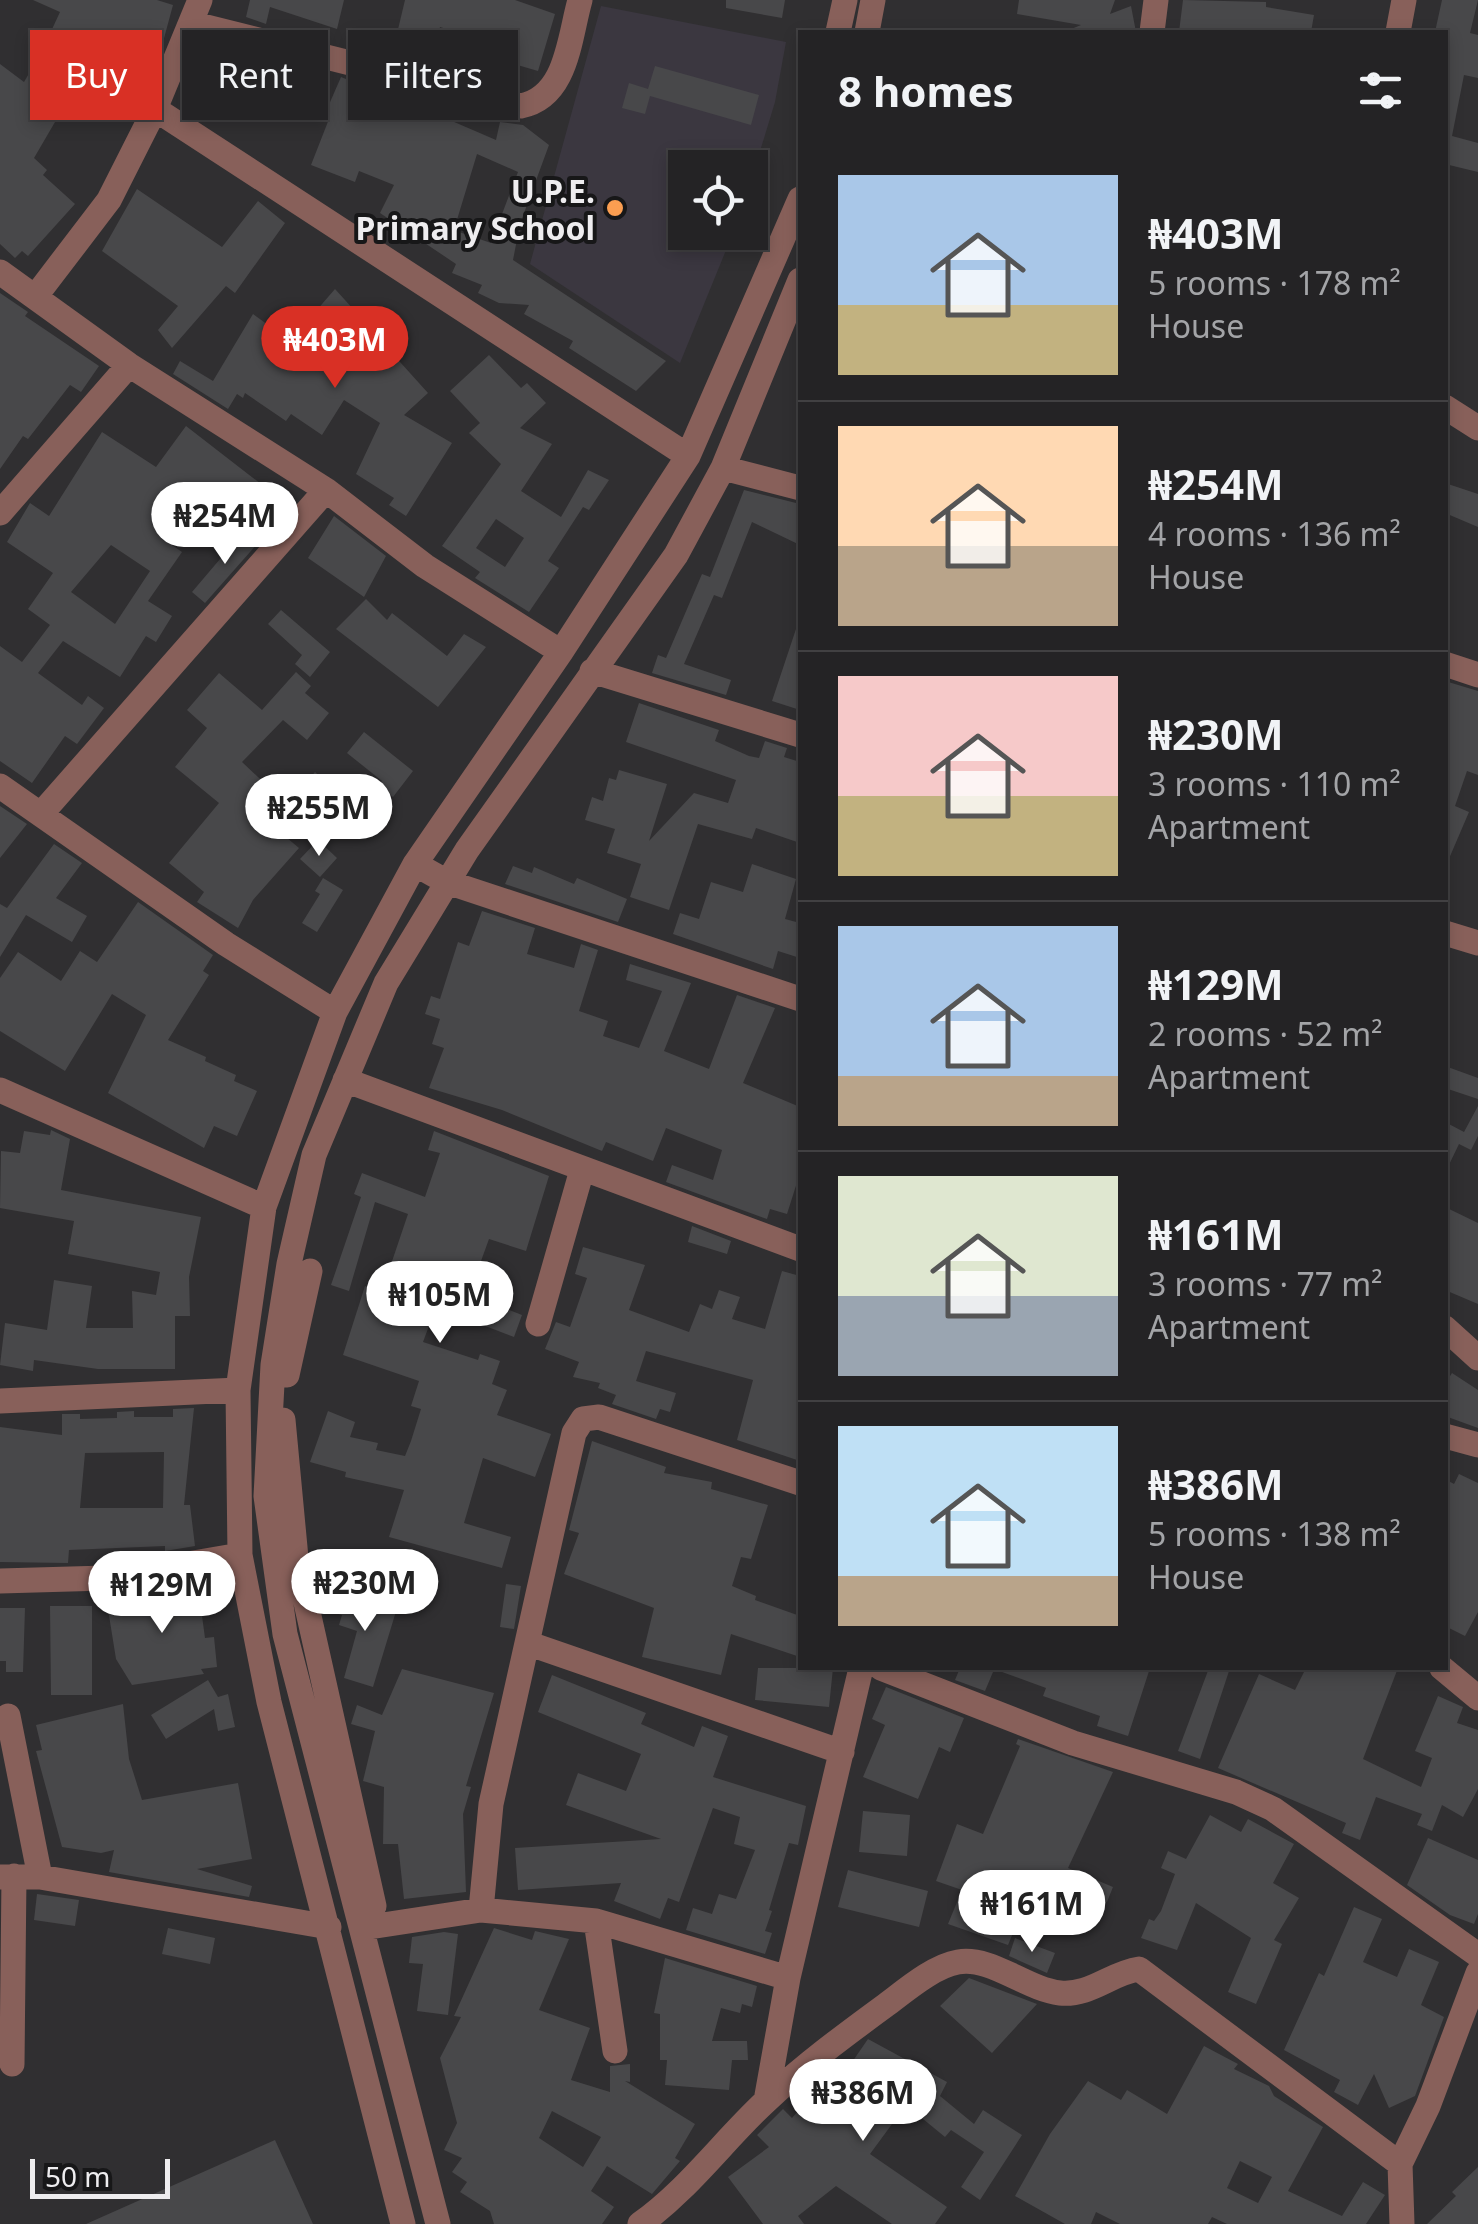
<!DOCTYPE html>
<html lang="en">
<head>
<meta charset="utf-8">
<style>
  :root { --surface:#242325; --page:#302f32; --text:#f1f3f6; --muted:#a3a4a7; --line:#414042; --accent:#d93025 }
  body { margin:0; font-family:"Noto Sans",sans-serif; background:var(--page); color:var(--text); height:100vh; display:flex; flex-direction:column; font-size:38px; white-space:nowrap }
  * { box-sizing:border-box; margin:0 }
  p { font-size:32px; color:var(--muted) }
  .icon { flex:none; width:55px; height:55px; fill:none; stroke:currentColor; stroke-width:2; stroke-linecap:round; stroke-linejoin:round }
  .map { position:relative; flex:1; overflow:hidden }
  .sheet { position:absolute; left:798px; top:30px; width:650px; height:1640px; display:flex; flex-direction:column; background:var(--surface); border-radius:0px; box-shadow:0 5px 15px #0003,0 0 0 2px var(--line) }
  .sheet>* { flex:none }
  .top-card { position:absolute; left:30px; top:30px; width:618px; height:90px; display:flex; gap:20px }
  .buttons { position:absolute; left:668px; top:150px; display:grid; gap:20px }
  .buttons a { display:grid; place-items:center; width:100px; height:100px; border-radius:0px; background:var(--surface); box-shadow:0 5px 15px #0003,0 0 0 2px var(--line); font-size:50px }
  .scale { position:absolute; left:30px; bottom:25px; width:140px; box-sizing:border-box; padding-left:10px; border:5px solid #eeedef; border-top:0; font-size:28px; line-height:35px; white-space:nowrap; color:#eeedef; -webkit-text-stroke:8px #171718; paint-order:stroke }
  .price { position:absolute; translate:-50% -85px; padding:0 22px; border-radius:35px; background:#fff; color:#222; font-size:32px; line-height:65px; filter:drop-shadow(0 2px 5px #0008) }
  .price::after { content:''; position:absolute; left:50%; top:60px; width:30px; height:22px; margin-left:-15px; background:inherit; clip-path:polygon(0 0,100% 0,50% 100%) }
  .price.current { background:var(--accent); color:#fff }
  ul { padding:0; list-style:none }
  li { display:flex; align-items:center; gap:30px; height:250px; padding:0 40px }
  li+li { border-top:2px solid var(--line) }
  li span { display:grid; place-items:center; flex:none; width:280px; height:200px; border-radius:0px; color:#555 }
  li>.icon { margin-inline-start:auto }
  span .icon { width:120px; height:120px; fill:#fffc; stroke-width:1 }
  li b { font-size:42px }
  h2 { display:flex; justify-content:space-between; align-items:center; height:120px; padding:0 40px; font-size:42px }
  .tag { padding:0 35px; border-radius:0px; background:var(--surface); box-shadow:0 5px 15px #0003,0 0 0 2px var(--line); font-size:35px; line-height:90px }
  .tag.current { background:var(--accent); color:#fff }
  .map>svg:first-child { display:block }
  .built { fill:#3b3740 }
  .building { fill:#48484a; fill-rule:evenodd }
  .lines { fill:none; stroke-linecap:round; stroke-linejoin:round }
  .minor { stroke:#88605a; stroke-width:25 }
  .poi-dot { fill:#fb9e51; stroke:#171718; stroke-width:4 }
  .labels { text-anchor:middle; dominant-baseline:central; stroke-width:8; stroke-linejoin:round; paint-order:stroke }
  .poi-label { font-size:32px; font-weight:bold; fill:#eeedef; stroke:#171718; text-anchor:end }
</style>
</head>
<body>
<div class="map">
<svg width="1478" height="2224" viewBox="0 0 1478 2224">
  <rect width="100%" height="100%" fill="#302f31"/>
  <path class="built" d="M601,6L786,42L775,102L750,184V168H685V232L733,233L680,363L530,264Z"/>
  <path class="building" d="M33,0H157L173,5L163,42L158,40L137,88L67,59L42,114L55,122L34,158L47,170L43,175L75,204L28,256L22,251L15,258L0,244V64L24,82L41,53L60,12Z
    M250,0H344L337,29L270,7L266,24L246,17Z
    M405,0H515L555,14L538,71L500,60L505,47L440,27L434,49L395,42Z
    M726,0H785L782,18L726,8Z
    M1019,0H1115L1110,14L1131,6L1136,32H1064L1081,25L1017,14Z
    M1183,0L1266,2V7L1314,15L1311,32H1179Z
    M1442,0H1478L1470,33L1478,35V78L1464,75L1452,136L1478,143V172L1445,164V32H1435Z
    M655,66L759,95L751,125L650,96L645,114L622,108L629,83L648,89Z
    M245,68L273,77L263,110L235,101Z
    M341,77L393,98L396,91L429,100L441,105L438,115L496,140L500,122L523,125L549,145L520,224L513,260L666,361L636,391L569,348L573,341L524,314L529,305L499,303L478,293L482,285L452,273L456,264L380,213L394,185L359,171L355,182L311,165L329,119L324,116ZM477,154L518,172L491,243L459,232L462,227L456,223Z
    M137,189L222,247L258,201L285,223L235,293L226,286L172,348L158,330L178,306L102,251Z
    M335,289L364,321L397,344L391,352L428,393L404,415L452,443L406,516L389,505L394,498L356,474L380,423L344,400L322,435L291,414L286,421L245,393L243,398L237,394L228,409L173,374L180,361L213,381L253,314L290,341Z
    M0,293L28,312L25,316L99,366L81,392L70,385L28,439L23,436L0,469Z
    M489,355L521,388L527,383L546,403L520,428L552,444L521,491L561,517L588,470L609,480L589,510L583,507L548,561L559,568L529,612L475,578L480,572L442,546L501,464L469,433L480,423L450,391ZM496,519L524,538L505,567L476,548Z
    M186,426L270,491L249,519L208,488L169,543L182,552L148,601L172,616L156,642L146,636L120,677L63,641L38,673L82,705L88,696L104,708L77,744L65,736L32,783L0,761V646L22,662L50,625L28,609L53,573L7,542L30,503L49,516L102,432L156,467ZM111,545L150,571L115,624L71,592Z
    M1445,483L1478,494V527L1445,513Z
    M744,490L800,504V545L752,522L722,598L714,595L684,664L731,680L726,695L652,673L658,655L666,658L702,574L710,577Z
    M334,516L386,556L364,597L308,558Z
    M243,532L258,543L205,603L192,592Z
    M366,599L387,620L392,613L447,656L464,634L486,647L438,707L336,629Z
    M281,610L330,652L310,677L295,664L302,655L268,624Z
    M797,626H800V710L772,701Z
    M296,672L311,686L305,693L329,713L307,740L283,720L242,762L274,792L255,811L299,848L253,900L238,928L197,902L204,892L169,863L219,803L175,767L207,728L187,710L219,673L262,710Z
    M1445,681L1478,691V775L1467,771L1455,806L1469,812L1445,868Z
    M639,703L719,730L715,741L749,756L759,758L765,741L787,748L784,757L800,762V843L756,828L752,839L698,824L669,910L630,897L641,864L607,853L615,829L585,820L592,797L603,801L609,778L616,780L619,770L667,784L649,841L694,793L728,803L736,780L626,742Z
    M364,732L413,771L393,797L378,785L382,781L347,753Z
    M315,772L356,808L338,829L297,793Z
    M0,806L27,824L0,858Z
    M318,840L337,858L320,877L300,859Z
    M54,844L82,863L56,898L87,916L72,942L26,915L0,957V904L7,908Z
    M752,864L796,879L785,919L800,923V958L778,951L773,969L673,934L680,913L699,919L711,882L743,892Z
    M513,866L532,873L534,867L574,884L577,878L627,899L618,922L505,884Z
    M323,878L343,890L317,932L302,923L320,894L315,891Z
    M138,902L213,955L203,971L209,975L168,1040L206,1057L205,1061L236,1075L234,1081L257,1091L237,1136L214,1126L204,1148L108,1093L146,1015L112,994L65,1071L0,1031V978L18,952L61,981L80,951L97,962Z
    M482,911L535,928L527,954L574,968L581,944L598,950L579,1011L608,1021L603,1036L639,1048L662,991L626,980L630,964L691,983L664,1051L709,1069L737,995L775,1008L743,1083L800,1107V1173L787,1214L770,1209L767,1219L666,1182L672,1165L713,1180L722,1150L666,1128L653,1161L606,1142L602,1151L502,1110L429,1088L444,1048L432,1044L440,1019L425,1014L431,996L440,999L458,942L469,946Z
    M1445,1066L1478,1078V1099L1445,1088Z
    M1478,1106V1136L1471,1150L1459,1144L1445,1173V1122L1464,1132Z
    M51,1130L70,1139L61,1190L201,1217L189,1277L190,1316H175V1369H98L34,1360L33,1371L0,1365L5,1323L47,1330L54,1280L92,1286L86,1328H133L132,1291L156,1295L160,1272L68,1254L74,1221L0,1208L1,1151L20,1153L24,1131L50,1135Z
    M434,1131L549,1176L526,1251L489,1239L469,1294L522,1315L514,1337L436,1307L423,1342L478,1360L480,1354L500,1361L492,1384L507,1390L497,1415L551,1434L535,1477L483,1458L464,1523L511,1537L502,1568L389,1537L404,1490L345,1477L346,1472L310,1462L328,1411L355,1422L350,1437L378,1443L376,1450L405,1456L411,1441L421,1409L411,1406L419,1381L343,1355L365,1286L382,1291L408,1214L375,1202L349,1291L331,1285L361,1197L354,1194L362,1173L425,1197L440,1153L428,1150Z
    M1445,1207L1478,1223V1304L1445,1290Z
    M692,1226L731,1241L727,1254L688,1242Z
    M583,1247L645,1265L629,1310L689,1332L700,1304L712,1309L719,1290L740,1297L732,1319L765,1329L782,1271L800,1276V1461L737,1440L753,1380L646,1351L636,1381L676,1393L670,1412L660,1409L656,1419L612,1404L616,1395L598,1388L600,1383L573,1377L579,1362L545,1349L556,1322L570,1327L587,1278L575,1274Z
    M1452,1373L1478,1390V1428L1445,1416V1384Z
    M194,1408L184,1505H190L195,1546L165,1551V1546L69,1550L68,1563L0,1562V1427L62,1435V1414H80V1419L117,1418V1412L134,1411V1417H173V1409ZM164,1452L163,1508H80L85,1453Z
    M592,1441L666,1467L664,1473L712,1482L711,1489L768,1505L751,1559L741,1557L732,1586L756,1596L755,1600L800,1616V1657L731,1634L721,1675L642,1657L654,1608L564,1574L579,1533L569,1530Z
    M1459,1474L1478,1483V1612L1465,1636L1445,1626V1479L1454,1484Z
    M197,1579L205,1638L214,1637L217,1667L201,1669L204,1674L132,1685L116,1659L107,1603L158,1602L156,1586Z
    M506,1584L521,1586L514,1629L500,1627Z
    M338,1590L397,1608L373,1687L344,1678L357,1631L339,1625L342,1615L332,1612Z
    M50,1606H92V1695H51Z
    M0,1608H25L23,1672H6V1661H0Z
    M758,1668H833L829,1707L755,1700Z
    M960,1668L993,1672L985,1691L955,1680Z
    M991,1668H1150L1128,1736L1097,1726L1100,1716L1043,1696L1046,1688Z
    M1209,1668H1230L1200,1759L1178,1751Z
    M1306,1668H1398L1363,1759L1421,1787L1432,1758L1415,1751L1438,1696L1463,1707L1457,1723L1478,1730V1789L1463,1817L1442,1805L1432,1831L1417,1825L1422,1814L1376,1797L1360,1840L1342,1833L1346,1823L1218,1768L1259,1674L1295,1690Z
    M402,1669L494,1693L466,1786L471,1787L463,1814L466,1892L404,1899L398,1844H383L384,1787L363,1781L375,1731L351,1724L357,1705L382,1715Z
    M552,1675L646,1713L641,1724L694,1747L702,1726L728,1736L713,1777L806,1806L798,1845L789,1843L769,1910L772,1911L765,1931L772,1933L765,1954L686,1930L693,1908L712,1914L719,1894L736,1899L755,1850L734,1844L740,1817L713,1808L679,1902L668,1898L660,1919L614,1901L621,1883L518,1890L515,1848L661,1839L566,1805L578,1773L626,1791L641,1754L538,1712Z
    M208,1680L218,1697L228,1694L235,1727L218,1731L214,1709L166,1739L151,1715Z
    M886,1687L964,1718L950,1752L939,1747L918,1799L863,1777L885,1725L872,1719Z
    M123,1704L129,1759L142,1800L238,1783L252,1859L197,1869L252,1886L249,1897L109,1872L114,1850L101,1853L62,1847L36,1751L42,1750L36,1725Z
    M1018,1739L1113,1772L1068,1868L1113,1887L1107,1902L1066,1885L1055,1913L1026,1902L1008,1945L948,1924L962,1890L936,1881L957,1824L983,1834L1020,1746L1016,1744Z
    M863,1811L910,1815L907,1856L859,1852Z
    M1210,1815L1241,1832L1248,1819L1294,1844L1273,1883L1299,1898L1274,1940L1282,1944L1256,2004L1228,1992L1251,1938L1196,1903L1177,1950L1141,1938L1149,1919L1154,1921L1161,1911L1175,1874L1161,1868L1168,1851L1186,1859Z
    M1428,1838L1478,1860V1914L1474,1924L1450,1915L1407,1885Z
    M848,1870L928,1891L919,1927L838,1907Z
    M37,1894L79,1900L75,1926L34,1920Z
    M1354,1907L1382,1919L1363,1962L1397,1977L1409,1949L1439,1962L1421,2005L1444,2017L1415,2096L1389,2108L1374,2074L1358,2105L1334,2092L1340,2080L1284,2050L1319,1973L1324,1976Z
    M168,1928L215,1938L210,1964L162,1954Z
    M494,1928L532,1940L535,1931L569,1939L539,2010L590,2028L571,2080L610,2092V2066L630,2064V2082L625,2081L695,2124L675,2158L680,2161L652,2194L607,2166L591,2191L614,2207L602,2224H494L490,2211L460,2192L467,2182L452,2172L462,2158L444,2150L457,2123L440,2058L461,2017L454,2016ZM552,2111L601,2137L583,2167L539,2138Z
    M444,1932L458,1934L448,2015L417,2011L423,1964L409,1963L412,1937Z
    M1015,1938L1055,1953L1047,1973L1009,1956Z
    M665,1958L757,1986L752,2007L742,2004L740,2013L721,2008L712,2041H747L748,2060H732L729,2090L665,2085L667,2060H660V2014L654,2013Z
    M969,1978L1037,2004L992,2053L940,2006Z
    M868,2039L947,2082L940,2096L974,2124L983,2110L1022,2135L980,2200L961,2187L984,2152L951,2130L945,2137L906,2105L870,2154L947,2207L935,2224H892L836,2186L798,2216L804,2224H763L728,2177L769,2147L757,2135L783,2109L792,2118L829,2076L839,2081Z
    M1204,2046L1238,2064L1234,2069L1269,2086L1274,2096L1323,2127L1288,2191L1342,2216L1363,2182L1385,2195L1366,2224H1227L1212,2217L1208,2224H1120L1096,2212L1091,2224H1065L1015,2196L1050,2134L1088,2081L1121,2100L1127,2090L1167,2114ZM1240,2161L1272,2177L1258,2203L1227,2188Z
    M275,2140L313,2224H86Z
    M1478,2167V2224H1427L1456,2196L1452,2192Z"/>
  <g class="lines">
    <path class="minor" d="M191,23L521,106C567,97 569,39 580,0
      M838,32L845,0
      M867,32L873,0
      M1152,32L1156,0
      M1398,32L1404,0
      M155,109L688,456
      M0,272L129,365L326,490L425,566L561,652
      M35,297L109,200L155,109L200,0
      M1445,407L1478,428
      M723,468L800,488
      M0,513L129,365
      M1445,664L1478,675
      M592,671L800,735
      M0,786L226,944L335,1012
      M41,814L326,490
      M415,864L447,882L800,999
      M1445,933L1478,943
      M345,1080L800,1249
      M0,1090L264,1207
      M538,1324L582,1170
      M1445,1328L1478,1358
      M287,1375L310,1271
      M0,1401L238,1390
      M283,1420L296,1558L374,1906
      M1445,1436L1478,1445
      M0,1581L106,1578L240,1555
      M527,1643L842,1752
      M881,1668L1073,1743L1236,1792L1273,1809L1478,1955
      M1442,1668L1478,1698
      M8,1716L40,1877
      M0,1877H40L329,1927
      M481,1910L491,1804L574,1433L583,1419L599,1417L800,1483
      M596,1921L615,2051
      M363,1928L481,1910L596,1921L788,1978
      M12,2064L14,1876
      M766,2101L788,1978L861,1668
      M403,2224L269,1702L240,1555L238,1390L264,1207L335,1012L415,864L561,652L688,456L800,199
      M438,2224L285,1634L266,1496L273,1365L289,1264L314,1155L386,983L467,850L676,555L723,468L800,280
      M640,2224C688,2190 723,2141 766,2101C803,2066 845,2035 886,2005C906,1990 934,1966 958,1962C991,1956 1026,1989 1060,1993C1090,1996 1111,1973 1139,1969L1400,2164
      M1402,2224L1400,2164L1428,2106L1478,1973"/>
  </g>
  <circle class="poi-dot" cx="615" cy="208" r="10"/>
  <g class="labels">
    <g class="poi-label">
      <text x="595" y="190">U.P.E.<tspan x="595" dy="37">Primary School</tspan></text>
    </g>
  </g>
</svg>
<div class="buttons">
<a><svg class="icon" aria-label="locate" viewBox="0 0 24 24"><circle cx="12" cy="12" r="6"/><path d="M12 2v4M12 18v4M2 12h4M18 12h4"/></svg></a>
</div>
<div class="scale">50 m</div>
<b class="price current" style="left:335px;top:391px">₦403M</b>
<b class="price" style="left:225px;top:567px">₦254M</b>
<b class="price" style="left:319px;top:859px">₦255M</b>
<b class="price" style="left:440px;top:1346px">₦105M</b>
<b class="price" style="left:365px;top:1634px">₦230M</b>
<b class="price" style="left:162px;top:1636px">₦129M</b>
<b class="price" style="left:1032px;top:1955px">₦161M</b>
<b class="price" style="left:863px;top:2144px">₦386M</b>
<div class="top-card">
<a class="tag current">Buy</a>
<a class="tag">Rent</a>
<a class="tag">Filters</a>
</div>
<section class="sheet">
<h2>8 homes<svg class="icon" aria-label="filters" viewBox="0 0 24 24"><path d="M4 7h16M4 17h16"/><circle cx="9" cy="7" r="2"/><circle cx="15" cy="17" r="2"/></svg></h2>
<ul>
<li><span style="background:linear-gradient(#a9c7e8 65%,#c2b280 0)"><svg class="icon" aria-label="home" viewBox="0 0 24 24"><path d="M3 11l9-7 9 7M6 9v11h12V9"/></svg></span><div><b>₦403M</b><p>5 rooms · 178 m²</p><p>House</p></div></li>
<li><span style="background:linear-gradient(#ffd9b3 60%,#b9a48a 0)"><svg class="icon" aria-label="home" viewBox="0 0 24 24"><path d="M3 11l9-7 9 7M6 9v11h12V9"/></svg></span><div><b>₦254M</b><p>4 rooms · 136 m²</p><p>House</p></div></li>
<li><span style="background:linear-gradient(#f6c9c9 60%,#c2b280 0)"><svg class="icon" aria-label="home" viewBox="0 0 24 24"><path d="M3 11l9-7 9 7M6 9v11h12V9"/></svg></span><div><b>₦230M</b><p>3 rooms · 110 m²</p><p>Apartment</p></div></li>
<li><span style="background:linear-gradient(#a9c7e8 75%,#b9a48a 0)"><svg class="icon" aria-label="home" viewBox="0 0 24 24"><path d="M3 11l9-7 9 7M6 9v11h12V9"/></svg></span><div><b>₦129M</b><p>2 rooms · 52 m²</p><p>Apartment</p></div></li>
<li><span style="background:linear-gradient(#dfe7d0 60%,#9aa5b1 0)"><svg class="icon" aria-label="home" viewBox="0 0 24 24"><path d="M3 11l9-7 9 7M6 9v11h12V9"/></svg></span><div><b>₦161M</b><p>3 rooms · 77 m²</p><p>Apartment</p></div></li>
<li><span style="background:linear-gradient(#bfe0f5 75%,#b9a48a 0)"><svg class="icon" aria-label="home" viewBox="0 0 24 24"><path d="M3 11l9-7 9 7M6 9v11h12V9"/></svg></span><div><b>₦386M</b><p>5 rooms · 138 m²</p><p>House</p></div></li>
</ul>
</section>
</div>
</body>
</html>
